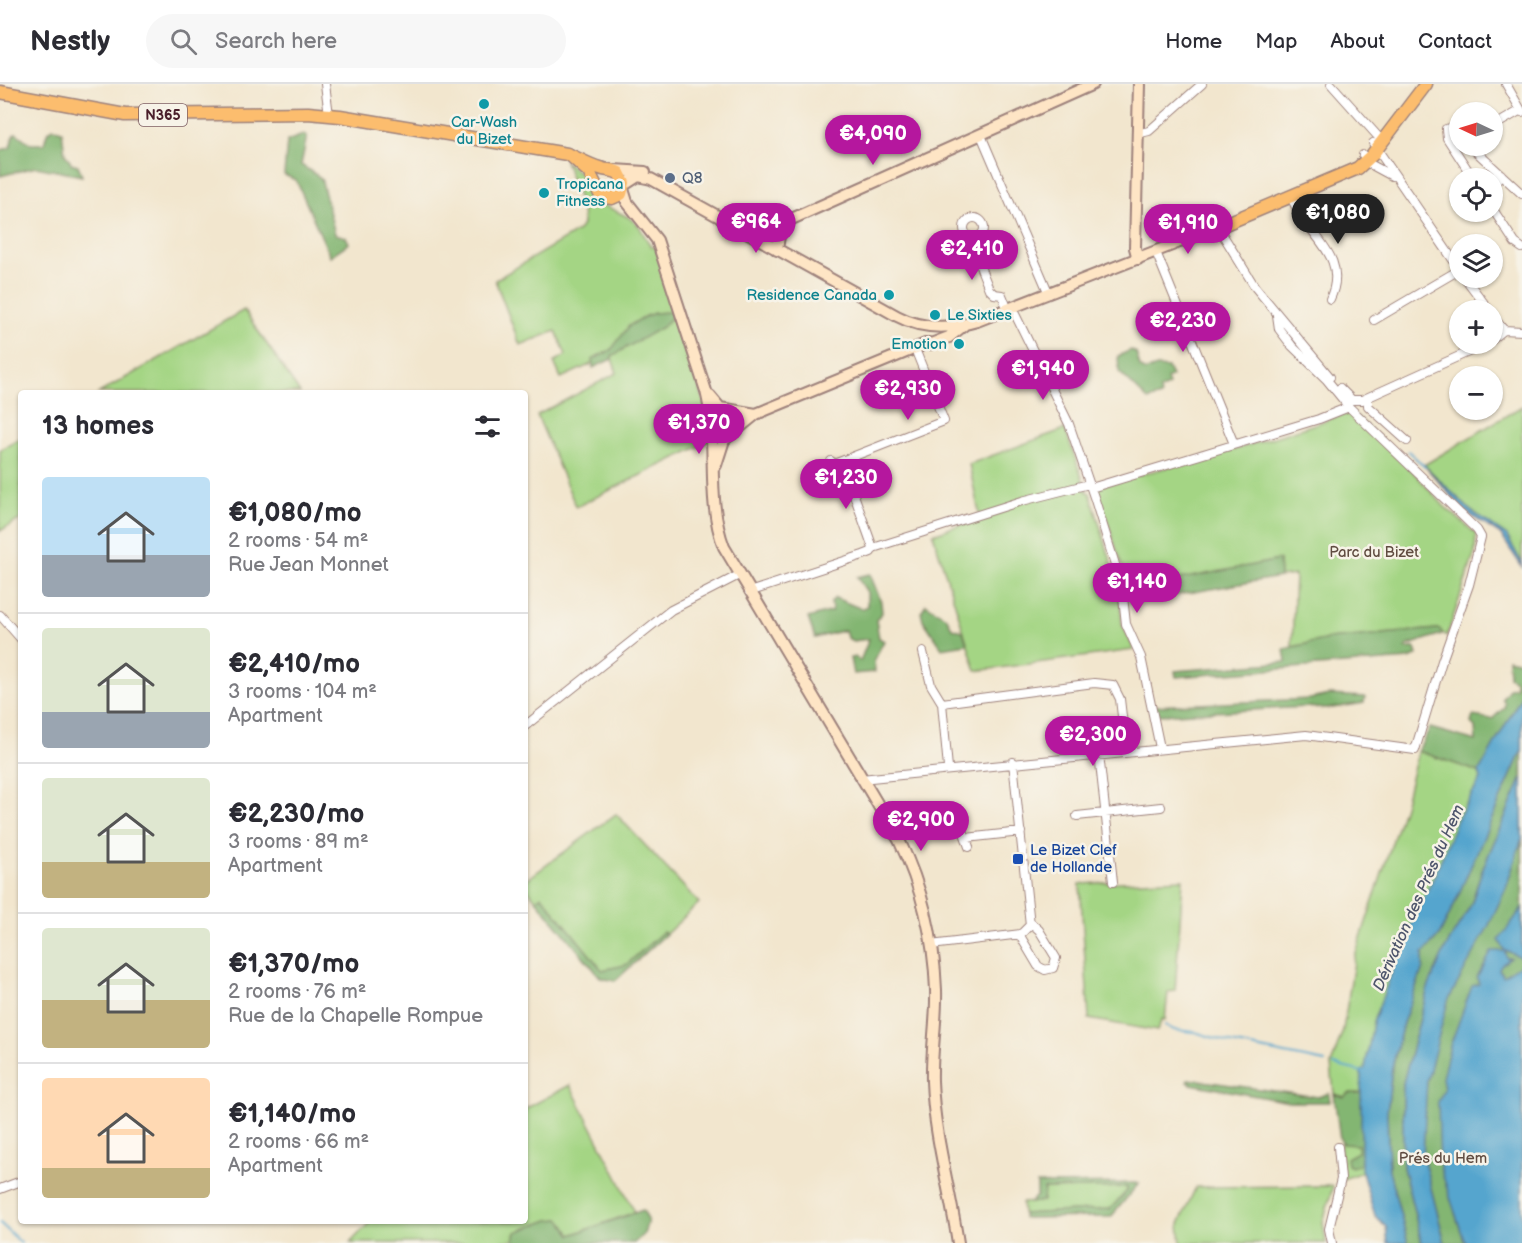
<!DOCTYPE html>
<html lang="en">
<head>
<meta charset="utf-8">
<style>
  :root { --surface:#fff; --page:#f7f7f7; --text:#2b2b33; --muted:#7c7c81; --line:#e1e1e2; --accent:#b5179e }
  body { margin:0; font-family:"Balsamiq Sans",sans-serif; background:var(--page); color:var(--text); height:100vh; display:flex; flex-direction:column; font-size:22px; white-space:nowrap }
  * { box-sizing:border-box; margin:0 }
  p { font-size:20px; color:var(--muted) }
  .icon { flex:none; width:33px; height:33px; fill:none; stroke:currentColor; stroke-width:2; stroke-linecap:round; stroke-linejoin:round }
  .map { position:relative; flex:1; overflow:hidden }
  .details { position:absolute; left:18px; top:306px; width:510px; height:834px; display:flex; flex-direction:column; background:var(--surface); border-radius:6px; box-shadow:0 2px 4px #0004 }
  .details>* { flex:none }
  .needle { width:39px; rotate:274deg }
  .controls { position:absolute; left:1449px; top:18px; display:grid; gap:12px }
  .controls a { display:grid; place-items:center; width:54px; height:54px; border-radius:50%; background:var(--surface); box-shadow:0 2px 4px #0004; font-size:30px }
  .price { position:absolute; translate:-50% -51px; padding:0 14px; border-radius:21px; background:var(--accent); color:#fff; font-size:20px; line-height:39px; filter:drop-shadow(0 2px 3px #0008) }
  .price::after { content:''; position:absolute; left:50%; top:36px; width:18px; height:14px; margin-left:-9px; background:inherit; clip-path:polygon(0 0,100% 0,50% 100%) }
  .price.active { background:#222; color:#fff }
  ul { padding:0; list-style:none }
  li { display:flex; align-items:center; gap:18px; height:150px; padding:0 24px }
  li+li { border-top:2px solid var(--line) }
  li span { display:grid; place-items:center; flex:none; width:168px; height:120px; border-radius:6px; color:#555 }
  li>.icon { margin-inline-start:auto }
  span .icon { width:72px; height:72px; fill:#fffc; stroke-width:1 }
  li b { font-size:26px }
  h2 { display:flex; justify-content:space-between; align-items:center; height:72px; padding:0 24px; font-size:26px }
  header { display:flex; align-items:center; gap:36px; box-sizing:border-box; height:84px; padding:0 30px; background:var(--surface); border-bottom:2px solid var(--line) }
  header strong { font-size:28px }
  nav { display:flex; gap:33px; margin-inline-start:auto; font-size:21px }
  .search { width:420px; height:54px; background:var(--page); display:flex; align-items:center; gap:15px; box-sizing:border-box; padding:0 21px; border-radius:33px; color:var(--muted); font-size:22px }
  .map>svg:first-child { display:block }
  .green { fill:#a4d584; stroke:#777a58; stroke-width:1.5 }
  .forest { fill:#83b672; stroke:#666a4e; stroke-width:1.5 }
  .water { fill:#54a5ce; stroke:#4f627c; stroke-width:1.5 }
  .lines { fill:none; stroke-linecap:round; stroke-linejoin:round }
  .stream { stroke:#54a5ce; stroke-width:2 }
  .street-casing { stroke:#9e827c; stroke-width:10 }
  .secondary-casing { stroke:#9e827c; stroke-width:14 }
  .primary-casing { stroke:#9e827c; stroke-width:15 }
  .street { stroke:#fff; stroke-width:8 }
  .secondary { stroke:#fee5c5; stroke-width:10 }
  .primary { stroke:#fcbd6e; stroke-width:12 }
  .culture-dot { fill:#0f9aa8; stroke:#f7f3e8; stroke-width:2 }
  .service-dot { fill:#5c6f8a; stroke:#f7f3e8; stroke-width:2 }
  .transit-dot { fill:#1a4fb4; stroke:#f7f3e8; stroke-width:2 }
  .labels { text-anchor:middle; dominant-baseline:central; stroke-width:5; stroke-linejoin:round; paint-order:stroke }
  .shield { fill:#f7f3e8; stroke:#7e5f64; stroke-width:1.5 }
  .shield-label { font-size:14px; font-weight:bold; fill:#4a1f2b }
  .culture-label { font-size:15px; fill:#0d838f; stroke:#f7f3e8; text-anchor:start }
  .service-label { font-size:15px; fill:#4e5e75; stroke:#f7f3e8; text-anchor:start }
  .park-label { font-size:15px; fill:#604c41; stroke:#f7f3e8 }
  .transit-label { font-size:15px; fill:#164399; stroke:#f7f3e8; text-anchor:start }
  .water-label { font-size:16px; font-style:italic; fill:#4e556c; stroke:#f7f3e8 }
</style>
</head>
<body>
<header>
<strong>Nestly</strong>
<div class="search"><svg class="icon" aria-label="search" viewBox="0 0 24 24"><circle cx="10" cy="10" r="6"/><path d="M15 15l6 6"/></svg>Search here</div>
<nav><a>Home</a><a>Map</a><a>About</a><a>Contact</a></nav>
</header>
<div class="map">
<svg width="1522" height="1159" viewBox="0 0 1522 1159">
  <rect width="100%" height="100%" fill="#f7f3e8"/>
  <filter id="ink" filterUnits="userSpaceOnUse"><feTurbulence type="fractalNoise" baseFrequency=".0167" numOctaves="2"/><feDisplacementMap in="SourceGraphic" scale="12" xChannelSelector="R" yChannelSelector="G"/><feConvolveMatrix kernelMatrix="1 2 1 2 8 2 1 2 1" color-interpolation-filters="sRGB"/></filter>
  <filter id="wash" filterUnits="userSpaceOnUse"><feTurbulence type="fractalNoise" baseFrequency=".008" numOctaves="4" result="noise"/><feDisplacementMap in="SourceGraphic" scale="24" xChannelSelector="R" yChannelSelector="G"/><feGaussianBlur stdDeviation="1.35" result="paint"/><feColorMatrix in="noise" values="0 0 0 0 0 0 0 0 0 0 0 0 0 0 0 0 0 1.4 0 .05"/><feComposite in="paint" operator="in"/></filter>
  <g filter="url(#wash)">
    <rect width="100%" height="100%" fill="#f2e6ce"/>
    <path class="green" d="M565,77L581,90L591,111L599,119L628,133L639,142L651,163H656L676,223L671,228L654,229L642,234L629,242L612,266L597,272L592,280L561,294L554,278L566,271L556,247L520,261L495,196L578,147L583,139L582,124Z
      M244,226L300,309H99Z
      M672,233L679,235L707,328L710,357L576,423L537,331L617,289L611,272L664,242Z
      M1522,322V479L1506,452L1470,426L1424,381Z
      M1352,328L1397,370L1444,422L1476,450L1475,468L1447,552L1437,545L1328,555L1292,563L1295,491L1280,493L1279,476L1130,507L1096,402L1237,365Z
      M1065,345L1087,408L1090,409L1119,503L1122,540L1134,566L976,587L933,450L980,434L969,380Z
      M21,354V435L0,447V366Z
      M1522,623V1159H1388L1386,1142L1375,1132L1362,1088L1343,1095L1340,1059L1359,1061L1361,1079L1363,1009L1345,1013L1334,1010L1331,981L1343,946L1355,872L1404,722L1418,667L1479,688L1481,695L1457,735L1439,784Z
      M616,730L699,819L666,850L663,848L626,881L602,886L542,812L536,816L525,802V797Z
      M1183,795L1175,907L1168,908L1165,936L1162,935L1157,947L1089,935L1080,800Z
      M570,1001L635,1128L571,1151L560,1135L549,1136L516,1148L514,1156L490,1159H350L371,1137H525V1025Z
      M1333,1102L1323,1138L1326,1159H1181L1179,1140L1196,1103Z
      M1127,1103V1107L1110,1125L1023,1130L1022,1119L1038,1118L1044,1105Z"/>
    <path class="forest" d="M53,44L62,47L65,70L71,79L78,81L82,92L36,83L0,92V66L10,64L13,52L16,49L31,60H44L47,49Z
      M303,51L307,52L301,81L321,94L335,150L346,153L349,159L330,172L296,96L284,91L287,57Z
      M671,228L672,233L664,242L612,272V275L593,284L592,276L611,266L629,242L642,234L654,229Z
      M1131,266L1136,269L1140,283L1145,287L1157,283L1168,284L1172,292L1167,295L1169,301L1160,306L1161,312L1148,316L1119,288L1118,272Z
      M1279,476L1280,493L1131,519L1130,507L1144,502Z
      M870,490L881,518L882,529L876,536L879,554L884,557L874,576L875,588L853,590L850,574L856,573L860,577L869,555L853,557L847,554L845,546L815,554L808,534L832,527L831,518L835,514L862,525L867,522V508L857,493Z
      M926,520L947,534L952,544L963,547L967,560L942,564L923,536L921,528Z
      M1437,545L1441,546L1442,550L1406,562V564H1415L1417,571L1410,575L1176,593L1175,587L1286,578L1284,565L1328,555Z
      M1508,575L1522,578V611L1479,688L1418,667L1430,644L1476,657L1475,643L1471,639L1473,632L1492,635L1504,624L1505,619L1502,614L1510,604L1516,603L1515,597L1509,593Z
      M1329,611L1365,613L1364,619L1326,625L1307,623L1156,631L1154,622L1310,615Z
      M1522,666V694L1482,786L1471,821L1446,863L1428,904L1403,999V1083L1422,1159H1408L1389,1087L1387,1029L1392,984L1403,939L1423,884V869L1439,852L1454,821Z
      M1522,754V895L1455,1129L1465,1159H1445L1423,1073L1425,1009L1429,987L1447,918L1488,843L1506,804Z
      M542,812L602,886L626,881L663,848L666,850L615,897L601,894L536,816Z
      M1188,995L1318,1013L1329,1009L1330,1018H1289L1191,1000L1187,998Z
      M1349,1009H1363L1361,1079L1352,1083L1348,1081L1347,1074L1358,1068V1061L1343,1060L1340,1055L1334,1010L1344,1013Z
      M1139,1099L1111,1133L1023,1134V1130L1110,1125L1127,1107V1103L1044,1105L1043,1117L1030,1119L1037,1111V1100Z
      M643,1126L648,1136L644,1150L634,1159H516L514,1156L516,1148L549,1136L561,1135L571,1151Z"/>
    <path class="water" d="M1424,381L1470,426L1507,452L1522,479V483L1501,451L1464,427Z
      M1522,611V666L1454,821L1439,852L1423,869V884L1403,939L1392,984L1387,1029L1389,1087L1408,1159H1388L1386,1142L1375,1132L1361,1085V988L1365,984L1373,938L1406,851L1436,788L1457,735L1481,695L1479,688Z
      M1522,694V754L1506,804L1488,843L1448,917L1427,997L1423,1073L1445,1159H1422L1403,1083V999L1428,904L1446,863L1471,821L1482,786Z
      M1522,824V874L1507,867L1505,869L1507,874H1511L1501,881L1499,885L1503,892L1522,880V1159H1465L1440,1083L1438,1018L1444,1006L1442,994L1450,962L1472,902L1479,900L1477,894L1492,867H1505L1499,856Z"/>
    <g class="lines">
      <path class="stream" d="M1408,367L1425,383
        M1165,941L1174,946L1195,948L1231,959L1325,978
        M1334,981L1363,988
        M0,1139L21,1159"/>
    </g>
  </g>
  <g filter="url(#ink)">
    <g class="lines">
      <defs>
        <path id="street" d="M325,0L329,31
          M1331,0L1382,57
          M1506,0L1522,28
          M1492,43L1521,26
          M1137,50L1149,47L1202,0
          M981,51L1049,210
          M1460,52L1450,44L1446,45L1447,54L1473,94
          M1373,59L1460,186
          M1470,62L1522,110
          M1363,71L1368,79L1392,92
          M1492,103L1501,90
          M1291,112C1304,150 1351,170 1330,215
          M1492,124L1515,159L1522,164
          M964 144a10 10 0 1 1 20 0a10 10 0 1 1-20 0Z
          M1218,143L1255,203L1330,293
          M968,152L989,205L994,210L1002,211L1008,226
          M1156,168L1234,360
          M1465,194L1489,226
          M1012,224L1069,340L1095,416L1122,503L1126,540L1141,573L1160,664
          M1492,232L1504,246L1522,247
          M1374,236L1459,186
          M1492,256L1504,246
          M1340,304L1352,316H1362L1486,260
          M1368,314V322L1407,357
          M831,377L853,408L873,464
          M834,380L944,337L915,265
          M1091,404L1319,335L1349,323
          M749,508L863,471L871,468L873,464L1022,417L1089,400
          M0,531L21,555
          M923,568L931,601L942,619L1094,599L1113,601L1120,615L1126,667
          M942,619L948,684
          M525,642L671,526L739,491
          M1099,670L1113,798
          M861,695L1306,651L1415,666L1442,577L1469,501L1481,453L1477,446L1349,323L1327,296L1292,262L1279,245L1277,231
          M1077,732L1161,723
          M959,735L969,763
          M966,754L1021,748
          M1019,850L1038,882L1045,886L1053,884L1056,874L1039,846L1031,839
          M931,861L1021,850L1030,841L1013,678
          M0,1105L21,1097
          M1332,1159L1329,1145L1341,1095L1338,1063"/>
        <path id="secondary" d="M614,86L645,88
          M624,101L638,92L651,95L897,232C923,246 950,245 977,237L1218,143
          M623,105L627,118L657,156L706,307C719,358 705,414 724,463L899,756C922,803 934,853 936,906C937,936 931,966 932,997C934,1051 950,1105 958,1159
          M750,150L785,138L1093,0
          M777,166L779,152L785,138
          M1138,175L1135,164L1139,0
          M710,312L720,324L756,330
          M716,381L724,356L756,330L928,259L931,260L949,253L964,241"/>
        <path id="primary" d="M0,8L125,31L308,29L340,32L567,70C578,74 588,81 600,84C607,87 612,85 619,89L624,99L621,110L612,114L601,112L589,88L570,71
          M1218,143L1358,84L1372,71L1426,0"/>
      </defs>
      <use href="#street" class="street-casing"/>
      <use href="#secondary" class="secondary-casing"/>
      <use href="#primary" class="primary-casing"/>
      <use href="#street" class="street"/>
      <use href="#secondary" class="secondary"/>
      <use href="#primary" class="primary"/>
    </g>
  </g>
  <g class="culture-dot">
    <circle cx="484" cy="20" r="6"/>
    <circle cx="544" cy="109" r="6"/>
    <circle cx="889" cy="211" r="6"/>
    <circle cx="935" cy="231" r="6"/>
    <circle cx="959" cy="260" r="6"/>
  </g>
  <circle class="service-dot" cx="670" cy="94" r="6"/>
  <rect class="transit-dot" x="1012" y="769" width="12" height="12" rx="3"/>
  <g class="labels">
    <rect class="shield" x="139" y="20" width="48" height="22" rx="4.5"/>
    <g class="shield-label">
      <text x="163" y="31">N365</text>
    </g>
    <g class="culture-label">
      <text x="484" y="38" text-anchor="middle">Car-Wash<tspan x="484" dy="17">du Bizet</tspan></text>
      <text x="556" y="100">Tropicana<tspan x="556" dy="17">Fitness</tspan></text>
      <text x="877" y="211" text-anchor="end">Residence Canada</text>
      <text x="947" y="231">Le Sixties</text>
      <text x="947" y="260" text-anchor="end">Emotion</text>
    </g>
    <g class="service-label">
      <text x="682" y="94">Q8</text>
    </g>
    <g class="park-label">
      <text x="1374" y="468">Parc du Bizet</text>
      <text x="1443" y="1074">Prés du Hem</text>
    </g>
    <g class="transit-label">
      <text x="1030" y="766">Le Bizet Clef<tspan x="1030" dy="17">de Hollande</tspan></text>
    </g>
    <g class="water-label">
      <text transform="translate(1419 814) rotate(-66)">Dérivation des Prés du Hem</text>
    </g>
  </g>
</svg>
<div class="controls">
<a><svg class="needle" viewBox="-14 -14 28 28"><path d="M0-13l5 13h-10z" fill="#e53935"/><path d="M0 13l5-13h-10z" fill="#7c7c81"/></svg></a>
<a><svg class="icon" aria-label="locate" viewBox="0 0 24 24"><circle cx="12" cy="12" r="6"/><path d="M12 2v4M12 18v4M2 12h4M18 12h4"/></svg></a>
<a><svg class="icon" aria-label="layers" viewBox="0 0 24 24"><path d="M12 4l9 5-9 5-9-5zM3 14l9 5 9-5"/></svg></a>
<a>+</a>
<a>−</a>
</div>
<b class="price" style="left:873px;top:82px">€4,090</b>
<b class="price active" style="left:1338px;top:161px">€1,080</b>
<b class="price" style="left:756px;top:170px">€964</b>
<b class="price" style="left:1188px;top:171px">€1,910</b>
<b class="price" style="left:972px;top:197px">€2,410</b>
<b class="price" style="left:1183px;top:269px">€2,230</b>
<b class="price" style="left:1043px;top:317px">€1,940</b>
<b class="price" style="left:908px;top:337px">€2,930</b>
<b class="price" style="left:699px;top:371px">€1,370</b>
<b class="price" style="left:846px;top:426px">€1,230</b>
<b class="price" style="left:1137px;top:530px">€1,140</b>
<b class="price" style="left:1093px;top:683px">€2,300</b>
<b class="price" style="left:921px;top:768px">€2,900</b>
<section class="details">
<h2>13 homes<svg class="icon" aria-label="filters" viewBox="0 0 24 24"><path d="M4 7h16M4 17h16"/><circle cx="9" cy="7" r="2"/><circle cx="15" cy="17" r="2"/></svg></h2>
<ul>
<li><span style="background:linear-gradient(#bfe0f5 65%,#9aa5b1 0)"><svg class="icon" aria-label="home" viewBox="0 0 24 24"><path d="M3 11l9-7 9 7M6 9v11h12V9"/></svg></span><div><b>€1,080/mo</b><p>2 rooms · 54 m²</p><p>Rue Jean Monnet</p></div></li>
<li><span style="background:linear-gradient(#dfe7d0 70%,#9aa5b1 0)"><svg class="icon" aria-label="home" viewBox="0 0 24 24"><path d="M3 11l9-7 9 7M6 9v11h12V9"/></svg></span><div><b>€2,410/mo</b><p>3 rooms · 104 m²</p><p>Apartment</p></div></li>
<li><span style="background:linear-gradient(#dfe7d0 70%,#c2b280 0)"><svg class="icon" aria-label="home" viewBox="0 0 24 24"><path d="M3 11l9-7 9 7M6 9v11h12V9"/></svg></span><div><b>€2,230/mo</b><p>3 rooms · 89 m²</p><p>Apartment</p></div></li>
<li><span style="background:linear-gradient(#dfe7d0 60%,#c2b280 0)"><svg class="icon" aria-label="home" viewBox="0 0 24 24"><path d="M3 11l9-7 9 7M6 9v11h12V9"/></svg></span><div><b>€1,370/mo</b><p>2 rooms · 76 m²</p><p>Rue de la Chapelle Rompue</p></div></li>
<li><span style="background:linear-gradient(#ffd9b3 75%,#c2b280 0)"><svg class="icon" aria-label="home" viewBox="0 0 24 24"><path d="M3 11l9-7 9 7M6 9v11h12V9"/></svg></span><div><b>€1,140/mo</b><p>2 rooms · 66 m²</p><p>Apartment</p></div></li>
</ul>
</section>
</div>
</body>
</html>
